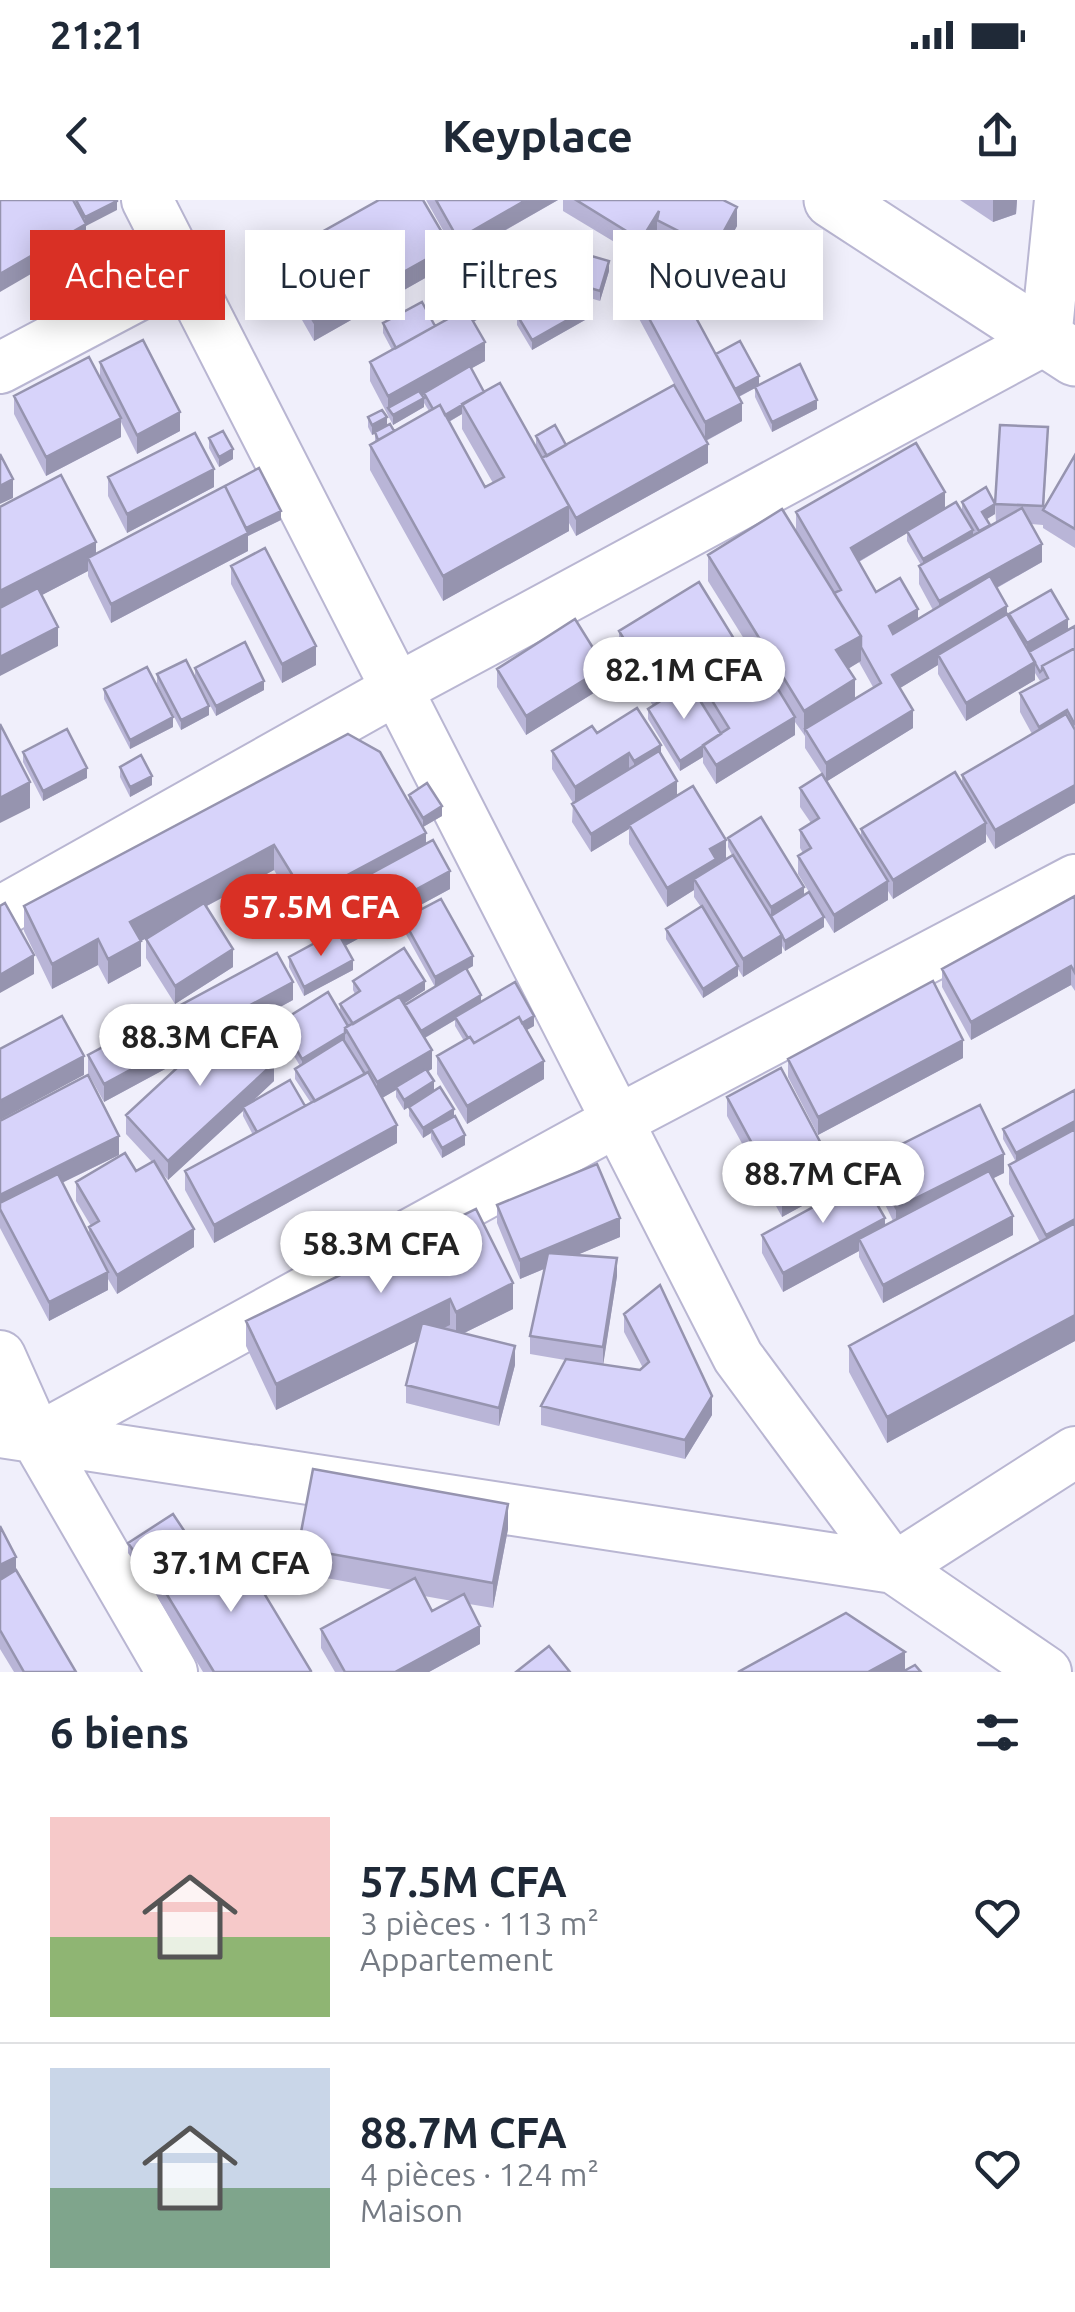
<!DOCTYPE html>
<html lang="fr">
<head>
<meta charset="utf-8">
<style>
  :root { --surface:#fff; --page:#f2f2f3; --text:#1f2937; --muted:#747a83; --line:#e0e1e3; --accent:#d93025 }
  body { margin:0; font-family:Ubuntu,sans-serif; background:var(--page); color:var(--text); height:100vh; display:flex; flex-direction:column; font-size:38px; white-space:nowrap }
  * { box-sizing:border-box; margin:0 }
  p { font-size:32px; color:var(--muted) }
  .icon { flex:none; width:55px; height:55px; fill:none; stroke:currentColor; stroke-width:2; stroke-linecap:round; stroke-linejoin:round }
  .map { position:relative; height:1472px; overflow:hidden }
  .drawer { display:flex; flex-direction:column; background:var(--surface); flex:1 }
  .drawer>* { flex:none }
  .banner { position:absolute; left:30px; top:30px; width:1015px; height:90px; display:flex; gap:20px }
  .price { position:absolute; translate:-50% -85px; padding:0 22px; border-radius:35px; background:#fff; color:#222; font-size:32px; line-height:65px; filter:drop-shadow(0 2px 5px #0008) }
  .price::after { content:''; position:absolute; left:50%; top:60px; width:30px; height:22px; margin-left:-15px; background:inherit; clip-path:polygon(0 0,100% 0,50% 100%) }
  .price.current { background:var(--accent); color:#fff }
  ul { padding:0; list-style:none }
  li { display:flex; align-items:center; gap:30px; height:250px; padding:0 50px }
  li+li { border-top:2px solid var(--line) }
  li span { display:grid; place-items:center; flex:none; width:280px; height:200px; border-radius:0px; color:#555 }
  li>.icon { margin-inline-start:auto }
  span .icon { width:120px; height:120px; fill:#fffc; stroke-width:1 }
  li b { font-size:42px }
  h2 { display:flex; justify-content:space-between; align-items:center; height:120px; padding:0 50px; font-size:42px }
  .pill { padding:0 35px; border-radius:0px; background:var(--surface); box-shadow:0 5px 25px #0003; font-size:35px; line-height:90px }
  .pill.current { background:var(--accent); color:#fff }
  .status { display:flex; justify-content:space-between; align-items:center; height:70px; padding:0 50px; background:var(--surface); direction:ltr }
  .status svg { height:28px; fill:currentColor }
  header { display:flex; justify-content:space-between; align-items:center; height:130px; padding:0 50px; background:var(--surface); font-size:45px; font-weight:700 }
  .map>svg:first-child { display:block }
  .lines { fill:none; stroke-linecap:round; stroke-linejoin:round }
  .minor-casing { stroke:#b9b6d2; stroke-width:54 }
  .tertiary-casing { stroke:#b9b6d2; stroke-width:59 }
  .minor { stroke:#fff; stroke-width:50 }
  .tertiary { stroke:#fff; stroke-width:55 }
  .wall { fill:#b9b5d7; fill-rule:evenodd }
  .shaded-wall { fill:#9694af }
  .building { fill:#d7d3fa; stroke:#9694af; stroke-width:2.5 }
</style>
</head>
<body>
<div class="status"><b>21:21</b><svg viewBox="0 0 49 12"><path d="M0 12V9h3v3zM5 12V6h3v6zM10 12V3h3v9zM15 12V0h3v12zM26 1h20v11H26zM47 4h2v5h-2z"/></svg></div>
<header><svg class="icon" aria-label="back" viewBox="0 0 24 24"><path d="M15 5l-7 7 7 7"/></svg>Keyplace<svg class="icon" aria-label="share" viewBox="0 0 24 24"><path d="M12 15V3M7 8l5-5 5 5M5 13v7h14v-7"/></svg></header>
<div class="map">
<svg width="1075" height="1472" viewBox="0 0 1075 1472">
  <rect width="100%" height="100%" fill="#f0effb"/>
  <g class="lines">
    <defs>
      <path id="minor" d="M147,0L738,1157L894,1368L1046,1472
        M0,168L182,72
        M0,712L395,490L1046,139L1060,0
        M0,1156L37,1239L172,1472
        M0,1232L894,1368L1075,1252
        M37,1239L617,921L1075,680"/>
      <path id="tertiary" d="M832,0L1075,158"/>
    </defs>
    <use href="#minor" class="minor-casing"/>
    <use href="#tertiary" class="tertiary-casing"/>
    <use href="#minor" class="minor"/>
    <use href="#tertiary" class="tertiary"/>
  </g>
  <path class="wall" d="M426,0H558L461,56L488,114L473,122L485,161L471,168L484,192L536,246V236L566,245L687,208L637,115V96L759,185L817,209L772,232L755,197V188L739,197L742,221L706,241L708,263L576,336L569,323V331L443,401L370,270V245L375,242V234L372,235L368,227V217L394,231L429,211L424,203V194L422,195L424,207L393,225L370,181V162L392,150L383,133V123L435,126L454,115L434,80V73L314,141L277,76V57L450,61L458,57ZM462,214V229L493,283L485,287L449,222Z
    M563,0H723L737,26L714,68L657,38V34L641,58L563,11Z
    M960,0H1017L1016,14L993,22Z
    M473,55L525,86L494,103L473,65Z
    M609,71L600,101L576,94L585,120L532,150L517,125V115L562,90L543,84V74Z
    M100,162L180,231L137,254L121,222V237L46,276L14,214V196L100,177Z
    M209,238L233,259L219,267L209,248Z
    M1048,245L1044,307L1075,256V348L1043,328V325L1031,324L1042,362L997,388L1009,418V414L1068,429L1075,426V603L995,649L986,634V642L893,699L888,691V700L834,733L798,674V656L803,653L800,648V630L811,623L800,607V588L822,574L805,548V536L795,522V535L716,584L703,563V557L680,571L648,519V509L653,506L619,449V431L736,448L746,442L708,381V355L796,330V312L945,308L962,311V302L995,314L987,319L990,326L996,322L995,304ZM907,333V341L921,365L919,366V384L933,410L918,419L876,392L859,362ZM859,462L873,487L855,499L848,469ZM938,465V474L966,521L1035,480V473L1040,481L1042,480V482L1020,493V512L1032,534L962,575V584L861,629V637L827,581L913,528L900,488Z
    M108,277L214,287L127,333L108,296Z
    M0,307L96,354L281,320L248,336V351L111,423L88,376V371L42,395L58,446Z
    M231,366L316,465L282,483L231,384Z
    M195,468L264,490L216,516L195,478Z
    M497,469L605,486L526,535L497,487Z
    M157,474L209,515L181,530L157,484Z
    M104,489L173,527L130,549L104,499Z
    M597,533L661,554L677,596L726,658L732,655L728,647V638L804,695L824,727L785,751L782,746V753L743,777L738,769V776L703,798L666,739V729L701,707L694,697V690L667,707L629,644V629L591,652L572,622L573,603L552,569V551Z
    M23,552L87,578L43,601L23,562Z
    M120,567L152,585L130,597L120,577Z
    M409,595L442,616L423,627L426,644L450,689L345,746L353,770L304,796L289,767V757L335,733L326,717V712L306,723L274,670L207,706L233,767L175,804L146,758V739L151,736L141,741V766L108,784L98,765L52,789L24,731V706L409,602Z
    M1075,696V791L1071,785L971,840L942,787V769Z
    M403,719L473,766L466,770L481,801L534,826L526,830L544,879L467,924L437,874V856L464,841L455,826V820L425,838L432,869L428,871L434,891L454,916L465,945L442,958L431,939V933L423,938L409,916V907L404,910L396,897V890L382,898L397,943L214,1043L185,990V971L253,935L243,916V911L168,980L160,971L194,1047L117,1094L108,1079V1090L49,1121L0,1028V921L119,955L62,983L89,1034V1027L91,1026L76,1001V982L136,971L152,962L126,934V915L189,856L104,902L88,873V855L293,800L242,828L274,881L254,900L305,906L311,903L295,879V869L300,866L280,832V822L340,813V804L355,794L353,790V781L425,790L404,804L405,805L435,787L403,729Z
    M963,858L818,935L788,877V859Z
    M1075,890V1141L887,1243L849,1172V1146L1040,1042L1009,984V965L1016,962L1003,939V929Z
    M727,897L835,988L782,1017L727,916Z
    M872,959L1004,973L993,978L1013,1035L883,1103L859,1057V1051L783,1092L762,1053V1035L885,1025L893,1021L872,977Z
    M497,1005L620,1037L577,1055L617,1076L603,1164L640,1170L643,1168L624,1132V1114L712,1215L685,1259L541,1225V1206L565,1160L530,1154V1136L544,1069L520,1079L497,1023Z
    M476,1009L513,1109L464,1133L515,1165L499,1226L406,1203V1185L417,1141L276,1210L246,1146V1121Z
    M0,1326L16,1370L76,1472H14L0,1449Z
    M508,1329L493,1408L469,1404L480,1444L429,1472H335L321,1448V1429L393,1390L298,1373V1348ZM424,1396L452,1401L432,1411Z
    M128,1343L191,1351L147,1380L128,1353Z
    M158,1380L311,1472H203L158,1398Z"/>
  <path class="shaded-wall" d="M526,0H558L458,57V39Z
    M993,0H1017L1016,14L993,22Z
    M117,1V10L86,26V42L0,92V74L85,24V17Z
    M737,7V26L714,68V49Z
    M659,11L657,20V34L641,58V40Z
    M450,46V65L434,70V73L314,141V122Z
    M609,61V71L600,101V91Z
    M525,76V86L494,103V93Z
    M488,104V114L461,128V118Z
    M585,110V120L532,150V140Z
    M485,142V161L391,213L388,208V196Z
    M759,176V186L734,199V190Z
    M424,198V207L393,225V215Z
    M817,200V209L772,232V222Z
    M742,203V221L705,241V222Z
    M462,205V214L438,228V219Z
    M180,212V231L137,254V235Z
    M387,217V227L372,235V225Z
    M121,218V237L46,276V257Z
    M708,244V263L576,336V318Z
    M233,249V259L219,267V257Z
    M214,269V287L127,333V314Z
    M13,279V298L0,304V286Z
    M945,292V311L851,366V348Z
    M995,304V314L982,322V312Z
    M569,306V331L443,401V376Z
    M281,311V320L248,336V351L111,423V404L246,328Z
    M973,330V340L923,369V359Z
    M96,342V367L88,358V371L0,417V391Z
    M1042,344V362L939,420V401Z
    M1007,406V424L938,455V465L892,493V475Z
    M918,409V428L889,445V426Z
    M1068,419V429L1027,453V443Z
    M58,427V446L0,476V457Z
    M861,436V461L836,476V450Z
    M736,442V461L695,473V486L656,510V491Z
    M316,446V465L282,483V464Z
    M1035,462V480L966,521V503Z
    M605,467V486L526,535V516Z
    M855,479V505L805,529L804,536V511Z
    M264,481V490L216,516V506Z
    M209,506V515L181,530V520Z
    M913,510V528L826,582V563Z
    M1067,510V529L1039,545V527Z
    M173,517V527L130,549V540Z
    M795,517V535L716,584V565Z
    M661,545V564L634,580V561Z
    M703,547V557L680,571V561Z
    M629,553V572L575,606V587Z
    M87,568V578L43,601V591Z
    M152,576V585L130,597V587Z
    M677,581V600L629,625V629L591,652V634Z
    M30,582V608L0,623V598Z
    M1075,585V603L995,649V630Z
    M442,606V616L423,627V618Z
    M986,623V642L893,699V680Z
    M426,633V659L326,698V712L306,723V697Z
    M726,640V658L694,679V690L667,707V688L710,649Z
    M274,645V670L141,741V766L108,784V759L130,722Z
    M450,671V689L343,747V729Z
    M888,681V700L834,733V715Z
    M804,687V697L771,717V707Z
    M824,717V727L785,751V741Z
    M782,735V753L743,777V759Z
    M98,739V765L52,789V764Z
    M233,749V767L175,804V786Z
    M34,755V774L0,793V775Z
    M473,756V766L435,787V777Z
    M353,760V770L304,796V787Z
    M738,766V776L703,798V789Z
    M1071,766V785L971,840V822Z
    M425,781V790L354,836V826Z
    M293,782V800L104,902V884Z
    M481,795V805L455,817V820L421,840V831Z
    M534,816V826L475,860V850Z
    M345,833V842L302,869V859Z
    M963,840V858L818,935V917Z
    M432,850V869L397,889L396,887V890L377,901V882Z
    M84,856V875L0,920V901Z
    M544,861V879L467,924V906Z
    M274,863V881L244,909L243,907V911L168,980V961Z
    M434,881V891L404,910V900Z
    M454,909V919L431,929V933L423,938V928Z
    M1075,921V931L1016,963V953Z
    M397,925V943L214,1043V1025Z
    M465,935V945L442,958V948Z
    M119,936V955L2,1012L0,1009V995Z
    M1004,954V973L896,1027V1008Z
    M835,970V988L782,1017V999Z
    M1013,1016V1035L883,1103V1085Z
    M620,1018V1037L520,1079V1060Z
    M885,1018V1037L859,1039V1051L783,1092V1073Z
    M1075,1019V1037L1046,1053V1035Z
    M194,1029V1047L117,1094V1075Z
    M617,1058V1076L603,1166V1147Z
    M108,1072V1090L49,1121V1102Z
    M513,1083V1109L456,1137V1112Z
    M450,1099V1125L276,1210V1184Z
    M1075,1115V1141L887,1243V1217Z
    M515,1146V1165L499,1226V1208Z
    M712,1196V1215L685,1259V1240Z
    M508,1304V1329L493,1408V1383Z
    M191,1341V1351L147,1380V1370Z
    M16,1357V1376L0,1384V1365Z
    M480,1426V1444L429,1472H395Z
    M905,1452V1472H868Z"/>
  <path class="building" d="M0,0H73L86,24L0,74Z
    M76,0H117V1L85,17Z
    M379,0H423L450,46L314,122L277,57Z
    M436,0H526L458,39Z
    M576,0H723L737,7L714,49L657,20L659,11L641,40Z
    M503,37L525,76L494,93L473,55Z
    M553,45L609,61L600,91L543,74Z
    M461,55L488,104L469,114L466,109L458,113L434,70Z
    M674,77L742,203L705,222L637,96Z
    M571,85L585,110L532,140L517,115Z
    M422,102L435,126L396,148L383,123Z
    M466,109L485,142L388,196L370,162Z
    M143,140L180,212L137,235L100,162Z
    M740,141L759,176L735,189L716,154Z
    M89,157L121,218L46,257L14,196Z
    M800,164L817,200L772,222L755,187Z
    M470,166L484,192L445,215L440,205L433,209L424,193Z
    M500,183L569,306L443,376L370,245L440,205L485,287L504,277L462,204Z
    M674,185L708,244L576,318L542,258Z
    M419,191L424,198L393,215L388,208Z
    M382,210L387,217L372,225L368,217Z
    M390,224L394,231L378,240L375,232Z
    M555,225L566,245L547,256L536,236Z
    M1000,225L1048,227L1043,306L995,304Z
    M223,231L233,249L219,257L209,238Z
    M195,233L214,269L127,314L108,277Z
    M916,243L945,292L851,348L876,392L900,378L918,409L889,426L893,434L990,376L1007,406L892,475L913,510L826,563L805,529L881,483L861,447V436L834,393L841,390L796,312Z
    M0,254L13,279L0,286Z
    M1075,255V329L1043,310Z
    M259,268L281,311L246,328L225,286Z
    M61,275L96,342L0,391V307Z
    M225,286L248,333L111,404L88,358Z
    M986,287L995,304L982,312L990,325L979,331L962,302Z
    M956,302L973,330L923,359L907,331Z
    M1022,308L1042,344L939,401L919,366Z
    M782,309L861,436L836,450L855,479L804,511L708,355Z
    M265,348L316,446L282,464L231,366Z
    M699,382L736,442L656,491L619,431Z
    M38,388L58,427L0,457V408Z
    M1051,390L1068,419L1027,443L1009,414Z
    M1007,414L1035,462L966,503L938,455Z
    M575,419L605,467L526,516L497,469Z
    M1075,426V448L1042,466V470L1040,472L1029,452Z
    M748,440L795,517L716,565L703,545L729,528L695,473Z
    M245,442L264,481L216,506L195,468Z
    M1075,448V525L1067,510L1039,527L1020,493L1048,478L1042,466Z
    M186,460L209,506L181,520L157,474Z
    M147,467L173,517L130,540L104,489Z
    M689,483L721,534L680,561L648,509Z
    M637,508L661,545L634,561L629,553L575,587L552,551L592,526L597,533Z
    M1066,514L1075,530V585L995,630L962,575Z
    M0,524L30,582L0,598Z
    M67,529L87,568L43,591L23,552Z
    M348,534L380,552L426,633L306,697L274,645L130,722L141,741L108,759L98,739L52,764L24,706Z
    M659,551L677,581L591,634L572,604Z
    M141,555L152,576L130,587L120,567Z
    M955,572L986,623L893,680L861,629Z
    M822,574L888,681L834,715L798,656L811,648L800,630L819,618L800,588Z
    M427,583L442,606L423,618L409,595Z
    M693,586L726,640L710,649L716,659L667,688L629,625Z
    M761,617L804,687L771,707L728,638Z
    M433,640L450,671L343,729L326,698Z
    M733,655L782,735L743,759L694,679Z
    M809,692L824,717L785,741L771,716Z
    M1075,696V773L1071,766L971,822L942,769Z
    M441,699L473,756L435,777L403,719Z
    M5,703L34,755L0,775V706Z
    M204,703L233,749L175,786L146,739Z
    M702,706L738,766L703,789L666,729Z
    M337,731L353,760L304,787L289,757Z
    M404,748L425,781L353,824L340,804L360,791L353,781Z
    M277,753L293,782L104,884L88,855Z
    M466,768L481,795L421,831L405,805Z
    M933,781L963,840L818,917L788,859Z
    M515,782L534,816L522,823L519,817L474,843L470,837L468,838L455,817Z
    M328,792L348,826L345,828V833L302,859L280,822Z
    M399,796L432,850L377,882L345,828Z
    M62,816L84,856L0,901V849Z
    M232,817L274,863L168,961L126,915Z
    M519,817L544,861L467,906L437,856L470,837L474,843Z
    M343,839L365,874L315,901L295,869Z
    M781,868L835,970L782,999L727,897Z
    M426,869L434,881L404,900L396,887Z
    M368,872L397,925L214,1025L185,971Z
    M88,875L119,936L0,995V921Z
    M290,880L305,906L257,932L243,907Z
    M440,887L454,909L423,928L409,907Z
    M1075,890V921L1016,953L1003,929Z
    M980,905L1004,954L896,1008L872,959Z
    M455,916L465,935L442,948L431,929Z
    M1075,929V1019L1046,1035L1009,965Z
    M125,953L136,971L154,961L194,1029L117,1075L89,1027L99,1021L76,982Z
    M597,964L620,1018L520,1060L497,1005Z
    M989,971L1013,1016L883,1085L859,1039Z
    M58,974L108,1072L49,1102L0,1009V1003Z
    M863,980L885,1018L783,1073L762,1035Z
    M476,1009L513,1083L456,1112L450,1099L276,1184L246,1121Z
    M1075,1023V1115L887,1217L849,1146Z
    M548,1053L617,1058L603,1147L530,1136Z
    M660,1085L712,1196L685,1240L541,1206L566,1159L640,1170L649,1162L624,1114Z
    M422,1123L515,1146L499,1208L406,1185Z
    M313,1269L508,1304L493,1383L298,1348Z
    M173,1314L191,1341L147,1370L128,1343Z
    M0,1326L16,1357L0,1365Z
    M230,1337L311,1471L310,1472H214L158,1380Z
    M16,1370L76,1472H24L0,1430V1380Z
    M415,1378L432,1411L464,1394L480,1426L395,1472H345L321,1429Z
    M846,1413L905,1452L868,1472H738Z
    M549,1446L570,1472H516Z
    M915,1465L921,1472H902Z"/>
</svg>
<b class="price" style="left:684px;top:522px">82.1M CFA</b>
<b class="price current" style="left:321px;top:759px">57.5M CFA</b>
<b class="price" style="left:200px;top:889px">88.3M CFA</b>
<b class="price" style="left:823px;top:1026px">88.7M CFA</b>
<b class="price" style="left:381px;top:1096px">58.3M CFA</b>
<b class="price" style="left:231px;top:1415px">37.1M CFA</b>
<div class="banner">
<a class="pill current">Acheter</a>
<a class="pill">Louer</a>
<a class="pill">Filtres</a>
<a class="pill">Nouveau</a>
</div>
</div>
<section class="drawer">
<h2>6 biens<svg class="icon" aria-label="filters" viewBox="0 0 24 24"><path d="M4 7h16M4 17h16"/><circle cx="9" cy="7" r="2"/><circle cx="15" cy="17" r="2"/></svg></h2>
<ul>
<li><span style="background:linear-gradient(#f6c9c9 60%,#8fb573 0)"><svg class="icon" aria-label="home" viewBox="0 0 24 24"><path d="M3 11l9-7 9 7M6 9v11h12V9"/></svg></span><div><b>57.5M CFA</b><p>3 pièces · 113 m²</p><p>Appartement</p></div><svg class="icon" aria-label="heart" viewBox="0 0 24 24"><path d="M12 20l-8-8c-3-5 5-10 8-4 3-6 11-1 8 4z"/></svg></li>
<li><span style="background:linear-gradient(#c9d6e8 60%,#7fa58c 0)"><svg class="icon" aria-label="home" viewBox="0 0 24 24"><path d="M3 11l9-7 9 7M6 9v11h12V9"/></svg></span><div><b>88.7M CFA</b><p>4 pièces · 124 m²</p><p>Maison</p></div><svg class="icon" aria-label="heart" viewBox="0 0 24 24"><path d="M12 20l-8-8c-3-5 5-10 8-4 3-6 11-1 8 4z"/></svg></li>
</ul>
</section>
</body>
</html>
